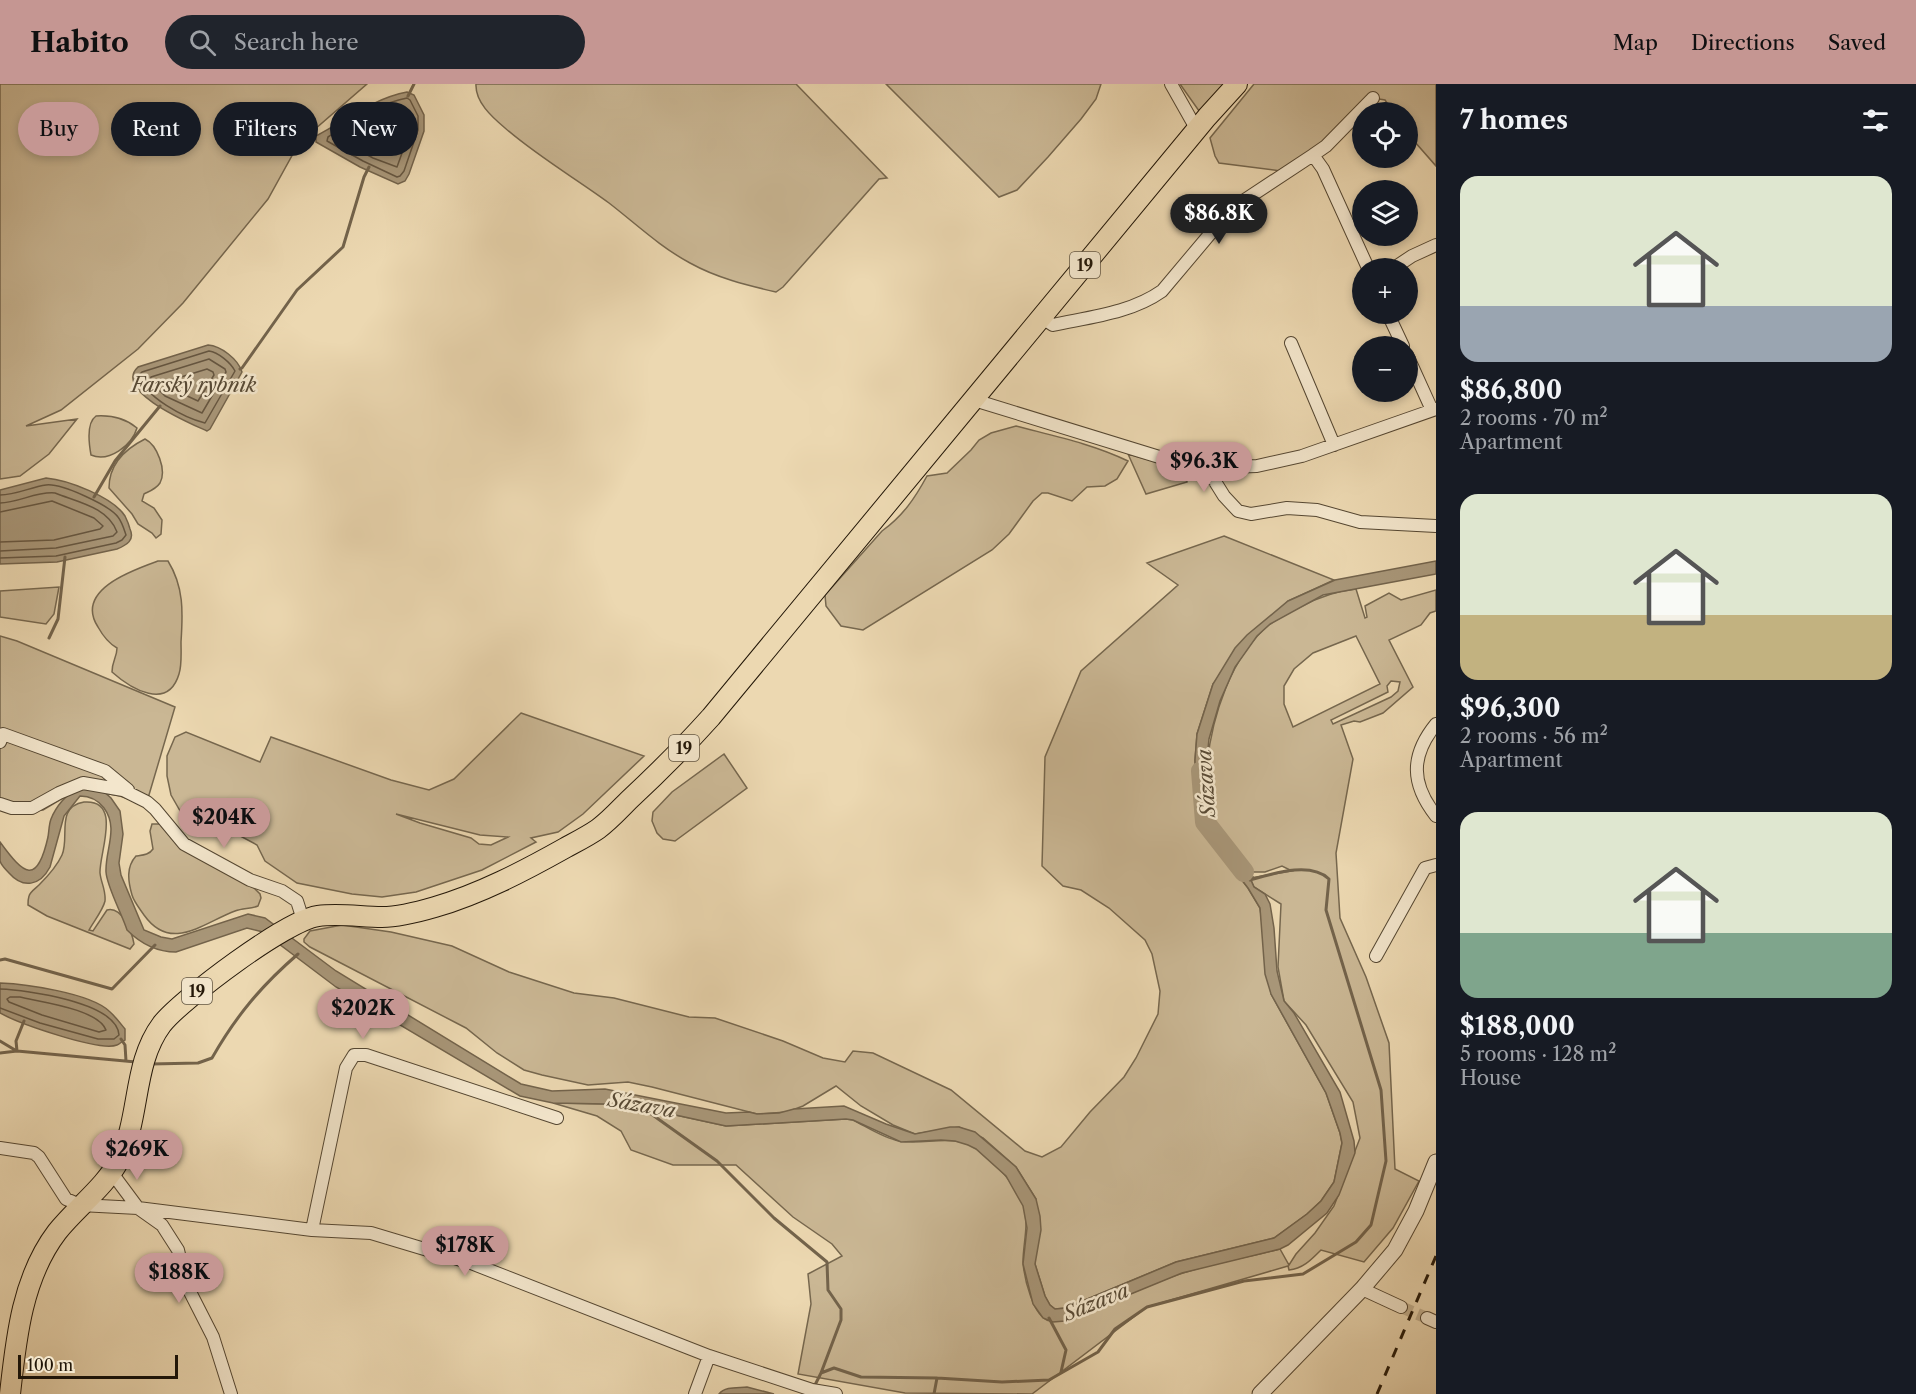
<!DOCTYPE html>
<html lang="en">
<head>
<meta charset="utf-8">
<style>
  :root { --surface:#171b24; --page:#20242c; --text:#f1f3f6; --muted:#9ea1a6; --accent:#c59692 }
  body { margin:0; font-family:"Libre Caslon Text",serif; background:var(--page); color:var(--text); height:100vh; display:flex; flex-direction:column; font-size:22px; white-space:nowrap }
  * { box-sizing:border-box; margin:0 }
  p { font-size:20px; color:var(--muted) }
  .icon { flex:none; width:33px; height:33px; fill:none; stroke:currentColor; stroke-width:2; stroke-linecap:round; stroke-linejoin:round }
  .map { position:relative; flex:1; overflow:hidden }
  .sheet { display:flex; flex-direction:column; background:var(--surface); width:480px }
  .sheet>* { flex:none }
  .hud { position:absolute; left:18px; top:18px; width:570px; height:54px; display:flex; gap:12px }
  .buttons { position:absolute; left:1352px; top:18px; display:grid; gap:12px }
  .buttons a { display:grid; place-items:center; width:66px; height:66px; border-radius:50%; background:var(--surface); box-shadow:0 3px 9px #0003; font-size:30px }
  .scale { position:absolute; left:18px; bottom:15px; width:160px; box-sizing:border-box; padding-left:6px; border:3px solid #231708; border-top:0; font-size:16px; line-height:21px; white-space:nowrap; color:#231708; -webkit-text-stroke:4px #f3e6cc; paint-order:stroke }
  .price { position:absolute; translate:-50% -51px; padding:0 14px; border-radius:21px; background:var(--accent); color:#111; font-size:20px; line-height:39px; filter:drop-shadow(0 2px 3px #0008) }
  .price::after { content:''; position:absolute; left:50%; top:36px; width:18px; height:14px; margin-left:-9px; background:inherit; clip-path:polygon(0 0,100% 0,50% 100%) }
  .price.active { background:#222; color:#fff }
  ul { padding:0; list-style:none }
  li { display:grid; align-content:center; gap:12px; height:318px; padding:0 24px }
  li span { display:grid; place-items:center; height:186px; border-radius:18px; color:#555 }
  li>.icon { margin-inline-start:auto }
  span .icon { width:108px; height:108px; fill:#fffc; stroke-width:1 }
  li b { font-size:26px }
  h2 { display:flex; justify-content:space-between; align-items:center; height:72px; padding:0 24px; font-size:26px }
  .chip { padding:0 21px; border-radius:27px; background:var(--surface); box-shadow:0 3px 9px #0003; font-size:21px; line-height:54px }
  .chip.active { background:var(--accent); color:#111 }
  header { display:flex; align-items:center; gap:36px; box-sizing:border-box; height:84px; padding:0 30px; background:var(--accent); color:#111 }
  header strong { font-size:28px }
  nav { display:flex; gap:33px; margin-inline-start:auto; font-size:21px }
  .search { width:420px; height:54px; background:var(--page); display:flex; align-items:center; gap:15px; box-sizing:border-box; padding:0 21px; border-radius:33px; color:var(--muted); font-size:22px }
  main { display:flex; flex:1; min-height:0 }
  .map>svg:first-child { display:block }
  .green { fill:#cab794; stroke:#76674e; stroke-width:1.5; fill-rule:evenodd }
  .water { fill:#a89678; stroke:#73634b; stroke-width:1.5 }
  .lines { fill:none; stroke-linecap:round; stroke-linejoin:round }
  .shore { stroke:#665640; stroke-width:1.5 }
  .stream { stroke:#73634b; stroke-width:3 }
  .river { stroke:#a89678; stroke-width:20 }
  .minor-tunnel { stroke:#c4b18f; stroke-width:12; stroke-dasharray:12 6; stroke-linecap:butt }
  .minor-casing { stroke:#554732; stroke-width:14 }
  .tertiary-casing { stroke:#554732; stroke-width:17 }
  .primary-casing { stroke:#231708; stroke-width:22 }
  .minor { stroke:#f3e6cc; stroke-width:12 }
  .tertiary { stroke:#f3e6cc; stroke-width:15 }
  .primary { stroke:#ecd8b1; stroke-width:20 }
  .rail { stroke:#231708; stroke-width:3; stroke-dasharray:10 10; stroke-linecap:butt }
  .labels { text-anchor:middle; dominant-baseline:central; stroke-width:5; stroke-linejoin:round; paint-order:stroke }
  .shield { fill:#f3e6cc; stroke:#615543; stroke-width:1.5 }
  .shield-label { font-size:16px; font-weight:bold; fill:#231708 }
  .water-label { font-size:20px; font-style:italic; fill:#584a35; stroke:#f3e6cc }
</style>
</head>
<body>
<header>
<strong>Habito</strong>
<div class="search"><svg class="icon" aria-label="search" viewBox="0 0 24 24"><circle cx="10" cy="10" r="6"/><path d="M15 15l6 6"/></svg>Search here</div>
<nav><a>Map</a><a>Directions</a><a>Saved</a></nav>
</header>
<main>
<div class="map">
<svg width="1436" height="1310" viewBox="0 0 1436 1310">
  <rect width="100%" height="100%" fill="#ecd8b1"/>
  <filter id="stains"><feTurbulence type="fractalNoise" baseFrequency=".00333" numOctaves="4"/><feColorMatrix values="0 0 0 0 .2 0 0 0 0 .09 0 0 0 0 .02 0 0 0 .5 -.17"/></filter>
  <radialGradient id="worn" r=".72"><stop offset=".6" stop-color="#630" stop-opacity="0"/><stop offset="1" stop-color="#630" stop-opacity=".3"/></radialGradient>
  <path class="green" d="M0,0H367L299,59L268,115L183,219L138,265L61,326L26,342L77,335L49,370L20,392L0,395Z
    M476,0H796L887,94L879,95L783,203L776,208C746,201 717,194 690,179C660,163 635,139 609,119C575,94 537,72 505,44C492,33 475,18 476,0Z
    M886,0H1101L1096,15L1081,35L1048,73L1017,106L999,113Z
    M1180,0H1228L1204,34Z
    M1254,0H1436V82L1407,49V28H1393L1385,16L1373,14L1333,53L1281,87L1219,79L1215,72L1210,54Z
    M96,332C112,331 125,334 137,344C132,361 109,379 91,371C89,360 86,339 96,332Z
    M1016,342C1054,352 1093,360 1128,377L1117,395L1105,402L1087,403L1072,417L1048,409H1042L1033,417L1009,450L992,466L863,546L841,542L826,522L825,511L882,447C903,432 915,414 927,392L947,389L971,366L979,356L991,349Z
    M145,355C157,361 167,386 160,399C156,405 150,407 144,410L142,417L154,424L162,436L161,450L156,454L152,449L138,440L132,430L109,404C109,381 125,365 145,355Z
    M1128,370L1185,386L1187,398L1146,410Z
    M1224,452L1334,496L1288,517L1213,600L1197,650L1195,676L1197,731L1200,742L1248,804L1260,824L1271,910L1326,1009L1340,1049L1342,1059L1334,1098L1321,1117L1307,1130L1274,1154L1176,1178L1080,1218L1066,1224L1055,1225L1050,1221L1045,1212L1035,1180L1036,1115L1016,1083L983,1054L959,1043L915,1050L893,1041L861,1022L836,1002L803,1022L787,1028L757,1030L652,1003L628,998L588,1001L542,991L524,986L497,969L466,944L310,863L304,858V855L310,847L342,841L391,848L452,862L509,888L574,909L614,914L689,933L715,934L783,957L823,974L845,978L853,967L873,969L951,1006L1025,1067L1042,1073L1061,1063L1090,1028L1124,993L1136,974L1158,930L1160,907L1152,870L1145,856L1109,824L1081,806L1063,802L1042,782L1045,673L1081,587L1178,501L1147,479Z
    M158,477H168C184,503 183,528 181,558C181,568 182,581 179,590C168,627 131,605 112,588C112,577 117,573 117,564C108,559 103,552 98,543C74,506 133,486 158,477Z
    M59,503L54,530L46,540L0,533V507Z
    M1356,505L1365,534L1367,533L1365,522L1389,509L1401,516L1436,506V527L1430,529L1421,541L1389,556L1413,603L1383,629L1360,638L1354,637L1341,641L1353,675L1336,769L1340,834L1366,893L1389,959L1395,1085L1419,1097L1393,1144L1364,1178L1321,1166C1312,1175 1303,1185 1289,1186L1288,1182L1147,1223L1032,1310L905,1309L798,1290L811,1220L808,1190L842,1172L832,1160L793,1133L736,1081H673L631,1066L621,1047L597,1032L553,1019L607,1020L648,1025L726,1042L846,1035L853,1036C867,1043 883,1054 899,1057C924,1062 951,1049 975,1064C993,1076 1018,1102 1024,1123C1029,1142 1023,1159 1023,1178C1024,1193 1033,1234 1050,1237C1063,1239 1087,1229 1098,1224C1126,1212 1154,1198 1183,1189C1214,1179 1248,1173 1280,1165L1289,1181L1296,1170L1315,1149L1334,1122L1360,1054L1353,1018L1306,941L1284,917L1278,883L1281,820L1254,803L1250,794L1292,787L1282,782L1265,788H1253C1235,776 1214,759 1206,739C1199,720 1204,700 1207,680C1212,633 1231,572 1269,541C1278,534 1290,528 1300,523C1319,513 1335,507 1356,505ZM1356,552L1380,600L1293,643L1284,620V602L1294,585L1313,569ZM1391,597L1400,598L1398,607L1391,613L1333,640L1331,636L1388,608L1387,602Z
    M0,552L17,557L175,623L146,721L120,712L82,705L63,714L43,726L6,728L0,725Z
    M521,629L644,672L583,730L558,748L531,754L536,758L482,786L416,808L382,813L352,810L297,799L265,777L257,761L231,747L199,741L183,732L171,711L167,692V672L175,653L186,648L260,678L271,653L391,696L429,706L454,695ZM396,730L480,751L508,753L491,761L479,760L471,754L420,739Z
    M724,670L747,704L675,757L663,755L657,749L652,737L653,728L672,708Z
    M84,718C123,715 99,769 100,789C101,799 106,806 105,817C103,826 94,837 89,846L93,847L107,826C122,822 132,848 134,860L130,865L47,832L28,821C28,818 28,815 29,812C30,808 36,804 39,801C48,792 57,782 62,771C70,753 55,723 84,718Z
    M152,740H160L225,788L254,804L260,810L261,814L258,822C250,825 243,824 235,827C203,839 171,869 144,831C140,825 134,818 132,811C128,797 126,783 136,772C143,771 149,771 153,765L150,747Z"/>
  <path class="water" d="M407,8L414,11L424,31V47L409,90L405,97L398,100L360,83L316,58V52C345,37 374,14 407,8Z
    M208,261C221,262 238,275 242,288L210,345L207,347C192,340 112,307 138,283Z
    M46,394C68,396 113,413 125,432C127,436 129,441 130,445C135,456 127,461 117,465L57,478L0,480V406Z
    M1436,477V490L1323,511L1270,540L1257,552L1235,583L1220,617L1209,655L1202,724L1207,741L1224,765L1245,783L1253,793L1250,794L1254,803L1265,810L1270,820L1274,844L1277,887L1284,917L1294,929L1340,1008L1354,1057L1355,1069L1339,1111L1327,1129L1288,1161L1280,1165L1182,1189L1065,1237L1053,1238L1043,1234L1033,1220L1023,1180L1027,1144L1023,1122L1006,1092L976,1065L968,1061L955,1057L941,1056L901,1058L853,1036L846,1035L726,1042L648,1025L607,1020L553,1019L520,1012L336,903L263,848L247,844L176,868C157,868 140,859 127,846C122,830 107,803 106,788C105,766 119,744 104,724C98,716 91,712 80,712L64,732L50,783C40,802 23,805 9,789C6,786 1,781 0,777C0,772 0,763 0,758C24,791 37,802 48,753C49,747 49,740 51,735C56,722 67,710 78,703L103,707L111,714L120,727L123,750L119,779L121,791L144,846L161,853L172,855L248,830L265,834L336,887L521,1000L552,1007L605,1005L726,1029L749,1028L757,1030L779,1029L794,1025L844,1022L886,1040L915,1050L950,1043H959L975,1048L1016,1083L1036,1115L1040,1132L1041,1146L1035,1180L1045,1212L1050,1221L1055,1225L1066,1224L1176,1178L1274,1154L1307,1130L1321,1117L1334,1098L1342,1059L1340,1049L1326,1009L1271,910L1265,890L1260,824L1248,804L1200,742L1197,731L1195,676L1197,650L1213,600L1235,564L1247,551L1288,517L1335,496Z
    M0,899C26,900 90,909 109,927C115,932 120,939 125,945V956C122,957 120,960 117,961C99,968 18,939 0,929Z
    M747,1303L774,1310H719C725,1302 738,1304 747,1303Z"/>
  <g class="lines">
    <path class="shore" d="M407,14L410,16L418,32V46L404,87L400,92L397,93L363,77L327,57L328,53C352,38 379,19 407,14Z
      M399,23L406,24L411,34V44L397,83L373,74L342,57L343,53L367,38Z
      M398,34L402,36V43L392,71L377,66L360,57L361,52Z
      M209,267C218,268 231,279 235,287L205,339C185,334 144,313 139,291L142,288Z
      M209,275L225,285L226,288L202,329L165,312L150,297L151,293Z
      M207,285L213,288L214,291L198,317L170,304L167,301L168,297Z
      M0,411C16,411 31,403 46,401C61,399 109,421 118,433C122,438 124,445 126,451L122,456L116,459L56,472L0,474
      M0,419C18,419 37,407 55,409C77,418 108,423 117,448L113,452L56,464L0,467
      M0,428L52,417L94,434L103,442L100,445L54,456L0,458
      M0,905C26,906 117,918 119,951L114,955H98L40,939L0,924
      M10,913H20C41,918 98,925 106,946L99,948L42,931L9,918L7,915Z"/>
    <path class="stream" d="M408,12L414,0
      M240,285L242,284L297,206L343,163L364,93L369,83
      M94,413L115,377L160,322
      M49,554L58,535L65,473
      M0,876L5,875L112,905L155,861
      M121,955L125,961L126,977
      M0,957L15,966
      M17,967L16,957L24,937
      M0,969L17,967L136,978
      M151,980L198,979L212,974C236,932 261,902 298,870
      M643,1022L647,1027L717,1077L774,1134L827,1178L828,1206L841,1225V1236L821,1289L834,1284L861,1293L937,1294L1002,1298L1049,1296L1098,1268L1115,1245L1147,1223L1244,1197L1303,1190L1356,1158L1371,1141L1386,1077L1381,1006L1326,826L1329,795C1310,777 1272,790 1250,796
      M1049,1234L1066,1266L1061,1288
      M814,1303L821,1289
      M934,1310L937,1294"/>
    <path class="river" d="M1201,687L1205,738L1244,788"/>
    <path class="minor-tunnel" d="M1401,1223L1427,1234"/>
    <defs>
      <path id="minor" d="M1171,0L1197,46
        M1313,71L1326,62L1373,14
        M1394,184L1412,172L1436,161
        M1388,230L1403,262
        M1042,234L1053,241C1090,233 1131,229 1162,207L1231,125L1313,71L1323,85L1368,184
        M1291,259L1334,361
        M1407,271L1432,326
        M974,316L1195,384L1214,396L1224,412L1238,427L1251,430L1287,424L1317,426L1360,438L1436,442
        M1195,384L1257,382L1302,372L1436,325
        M1436,640C1410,672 1411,700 1436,732
        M0,658L3,650L105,687L128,706
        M0,720L12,724H32L59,709L83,699L123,706L147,718L155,725L184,760L250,796L282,807L297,817L303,836
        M1376,872L1425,784L1436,781
        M0,1064L34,1069L39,1073L66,1115L80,1121L138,1124L312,1146L371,1149L471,1179L709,1272L812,1306L836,1310
        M112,1089L138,1124L162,1141L178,1166L186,1200L213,1253L231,1310
        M312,1146L346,984L354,971H366L557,1034
        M1362,1205L1401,1223
        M1427,1234L1436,1238
        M695,1310L709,1272"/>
      <path id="tertiary" d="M1260,1310L1362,1205L1395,1166L1416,1127L1436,1078"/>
      <path id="primary" d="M10,1310C16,1255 22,1194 57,1148C76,1124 106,1102 119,1076C141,1033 132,980 162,940C183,914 287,836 318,832C339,829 362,833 382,833C400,833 418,828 435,823C480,810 524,787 565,764C576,758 588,752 598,745C609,737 619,726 629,716C658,689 685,662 711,633L1207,33L1237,0"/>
    </defs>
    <use href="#minor" class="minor-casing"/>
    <use href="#tertiary" class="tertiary-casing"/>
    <use href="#primary" class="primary-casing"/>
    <use href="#minor" class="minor"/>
    <use href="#tertiary" class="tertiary"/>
    <use href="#primary" class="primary"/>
    <path class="rail" d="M1377,1310L1436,1172"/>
  </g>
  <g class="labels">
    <g class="shield">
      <rect x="1070" y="168" width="30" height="26" rx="4.5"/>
      <rect x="669" y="651" width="30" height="26" rx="4.5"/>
      <rect x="182" y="894" width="30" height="26" rx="4.5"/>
    </g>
    <g class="shield-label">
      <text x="1085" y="181">19</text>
      <text x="684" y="664">19</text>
      <text x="197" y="907">19</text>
    </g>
    <g class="water-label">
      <text x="194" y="301">Farský rybník</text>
      <text transform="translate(1206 699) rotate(-94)">Sázava</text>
      <text transform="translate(642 1021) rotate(10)">Sázava</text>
      <text transform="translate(1096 1218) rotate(-22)">Sázava</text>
    </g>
  </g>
  <rect width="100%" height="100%" filter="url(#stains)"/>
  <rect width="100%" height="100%" fill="url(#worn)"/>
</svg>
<div class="buttons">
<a><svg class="icon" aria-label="locate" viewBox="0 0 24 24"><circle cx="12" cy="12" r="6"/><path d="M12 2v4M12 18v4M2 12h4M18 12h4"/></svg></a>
<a><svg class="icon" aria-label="layers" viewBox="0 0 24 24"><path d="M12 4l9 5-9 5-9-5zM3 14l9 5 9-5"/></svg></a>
<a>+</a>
<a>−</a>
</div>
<div class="scale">100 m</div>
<b class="price active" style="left:1219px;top:161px">$86.8K</b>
<b class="price" style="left:1204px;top:409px">$96.3K</b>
<b class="price" style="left:224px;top:765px">$204K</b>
<b class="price" style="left:363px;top:956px">$202K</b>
<b class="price" style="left:137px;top:1097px">$269K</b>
<b class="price" style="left:465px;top:1193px">$178K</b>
<b class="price" style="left:179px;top:1220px">$188K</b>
<div class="hud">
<a class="chip active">Buy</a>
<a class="chip">Rent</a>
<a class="chip">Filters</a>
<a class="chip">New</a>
</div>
</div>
<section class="sheet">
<h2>7 homes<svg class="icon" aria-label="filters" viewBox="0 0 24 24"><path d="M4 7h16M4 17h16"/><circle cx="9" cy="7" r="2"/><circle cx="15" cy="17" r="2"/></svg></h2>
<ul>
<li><span style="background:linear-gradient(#dfe7d0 70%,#9aa5b1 0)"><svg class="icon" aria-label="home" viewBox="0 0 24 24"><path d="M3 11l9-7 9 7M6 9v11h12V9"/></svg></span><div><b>$86,800</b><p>2 rooms · 70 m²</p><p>Apartment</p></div></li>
<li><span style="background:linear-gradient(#dfe7d0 65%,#c2b280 0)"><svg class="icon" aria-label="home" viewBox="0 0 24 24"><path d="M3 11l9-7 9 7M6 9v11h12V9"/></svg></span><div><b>$96,300</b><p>2 rooms · 56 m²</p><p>Apartment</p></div></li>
<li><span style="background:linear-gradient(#dfe7d0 65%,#7fa58c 0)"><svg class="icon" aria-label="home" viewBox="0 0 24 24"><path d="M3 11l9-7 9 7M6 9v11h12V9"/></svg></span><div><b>$188,000</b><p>5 rooms · 128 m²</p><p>House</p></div></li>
</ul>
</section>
</main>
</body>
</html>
